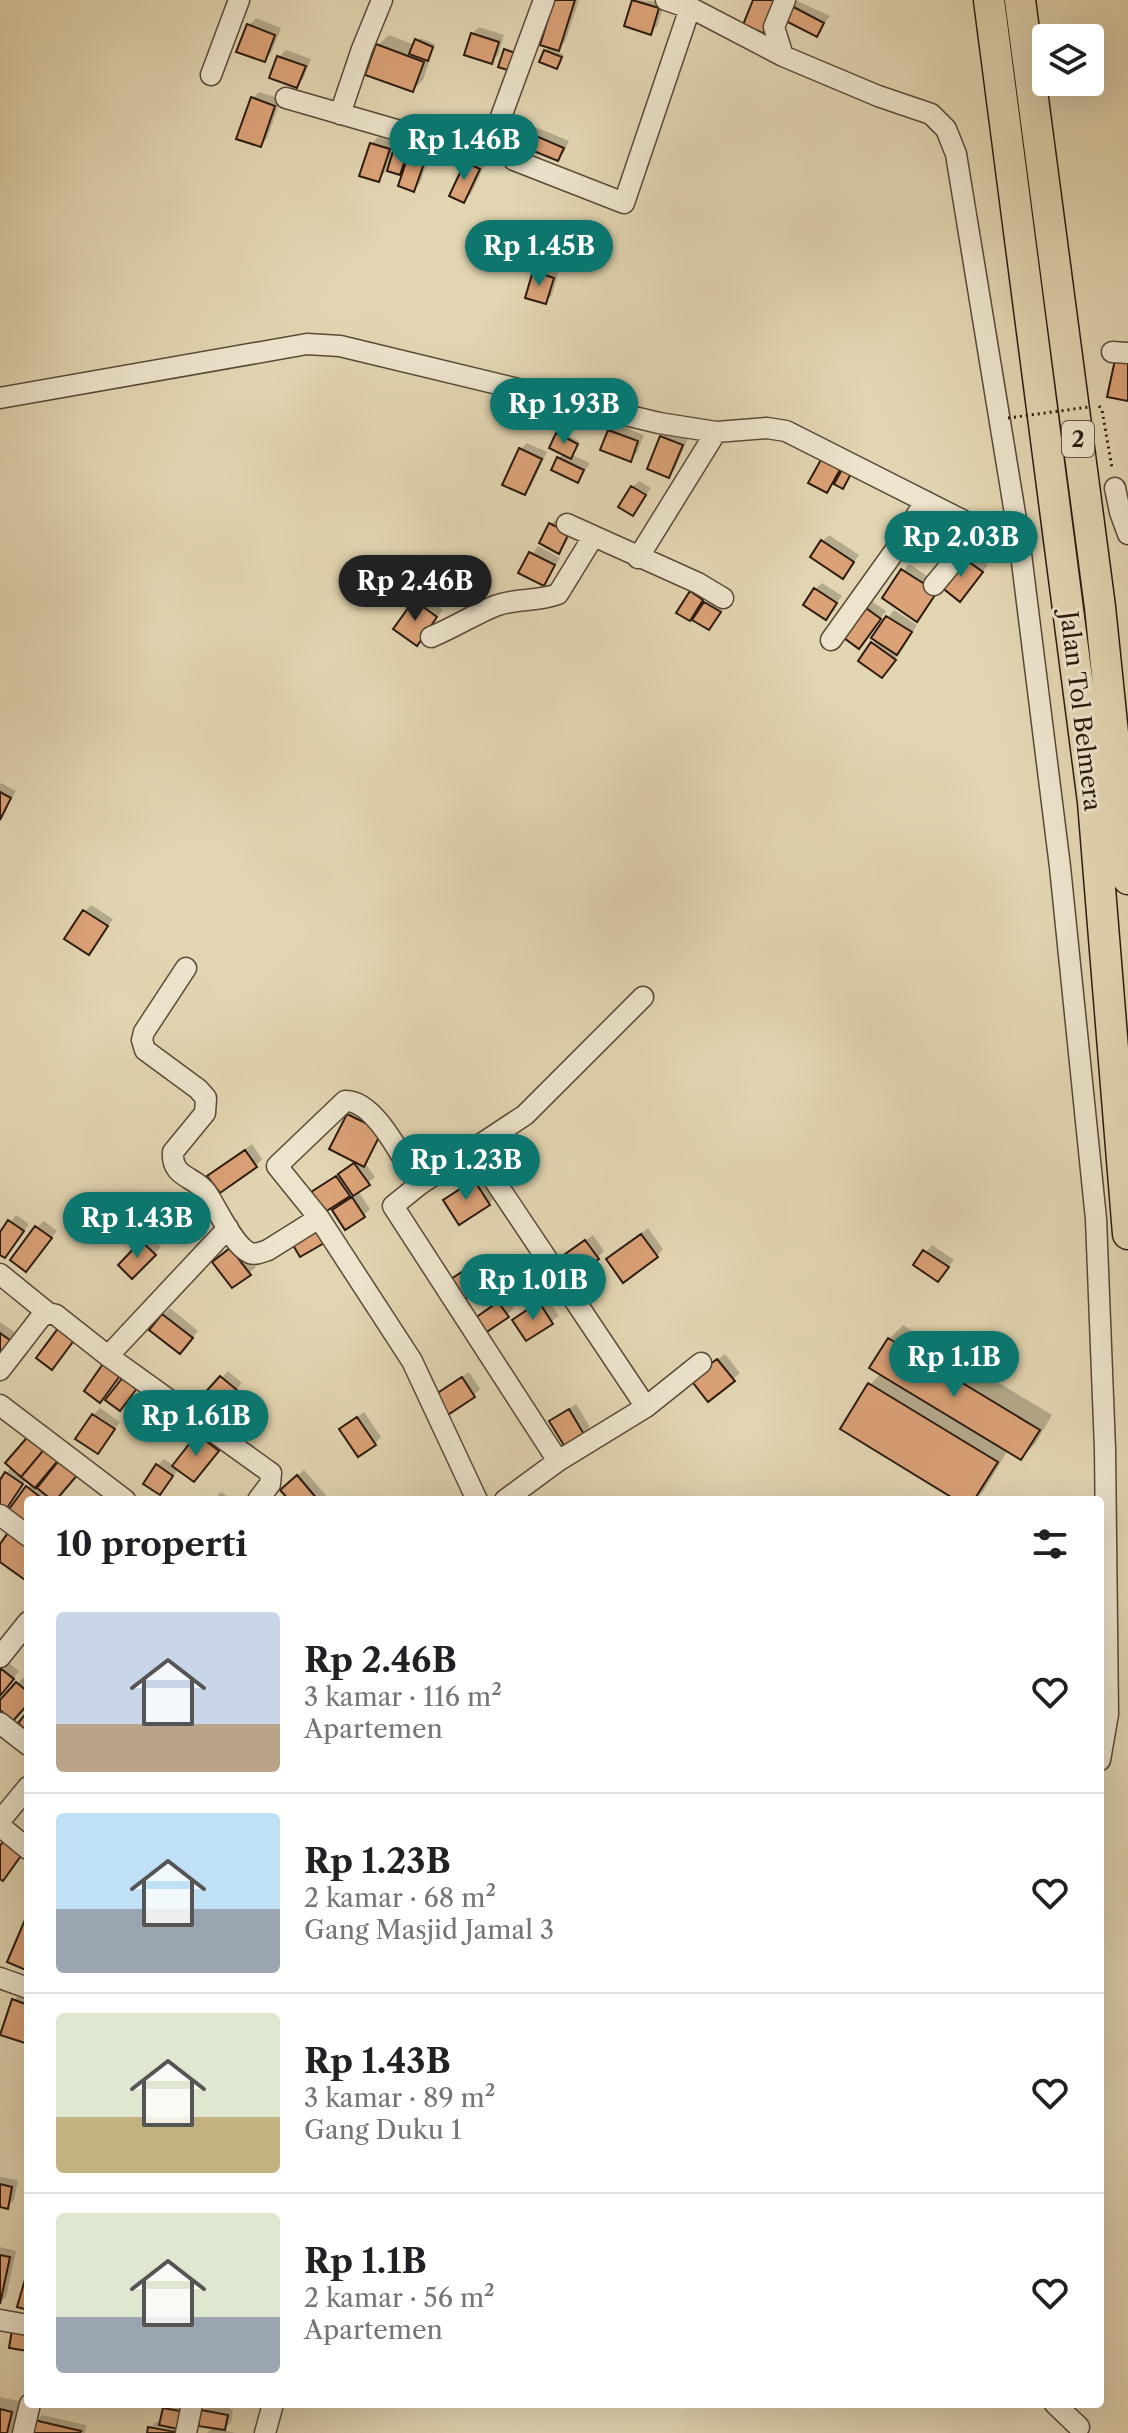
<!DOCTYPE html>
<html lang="id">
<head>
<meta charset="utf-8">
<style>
  :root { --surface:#fff; --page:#f2f2f2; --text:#202124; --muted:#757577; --line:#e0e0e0; --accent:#0f766e }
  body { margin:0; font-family:"Libre Caslon Text",serif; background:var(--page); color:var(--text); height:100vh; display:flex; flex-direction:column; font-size:30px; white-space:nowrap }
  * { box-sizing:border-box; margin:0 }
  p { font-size:26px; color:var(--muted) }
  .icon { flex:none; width:44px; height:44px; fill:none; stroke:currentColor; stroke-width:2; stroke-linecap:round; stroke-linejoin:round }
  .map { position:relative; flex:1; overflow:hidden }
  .panel { position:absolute; left:24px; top:1496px; width:1080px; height:912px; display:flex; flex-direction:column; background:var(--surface); border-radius:8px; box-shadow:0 8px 32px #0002 }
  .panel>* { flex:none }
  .fabs { position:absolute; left:1032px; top:24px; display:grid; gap:16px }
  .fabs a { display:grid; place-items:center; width:72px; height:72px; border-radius:8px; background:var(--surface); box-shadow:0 8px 32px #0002; font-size:40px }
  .price { position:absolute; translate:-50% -68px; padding:0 18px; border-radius:28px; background:var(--accent); color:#fff; font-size:26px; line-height:52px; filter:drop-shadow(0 2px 4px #0008) }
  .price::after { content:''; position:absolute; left:50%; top:48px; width:24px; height:18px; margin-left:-12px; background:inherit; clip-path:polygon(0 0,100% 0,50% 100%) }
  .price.active { background:#222; color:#fff }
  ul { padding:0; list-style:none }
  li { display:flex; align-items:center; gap:24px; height:200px; padding:0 32px }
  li+li { border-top:2px solid var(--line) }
  li span { display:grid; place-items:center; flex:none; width:224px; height:160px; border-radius:8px; color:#555 }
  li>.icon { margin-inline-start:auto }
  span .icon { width:96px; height:96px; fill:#fffc; stroke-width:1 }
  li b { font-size:34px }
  h2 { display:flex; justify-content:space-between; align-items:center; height:96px; padding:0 32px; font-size:34px }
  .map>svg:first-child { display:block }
  .shadow { fill:#0003 }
  .building { fill:#dba177; stroke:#2d1b0f; stroke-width:2 }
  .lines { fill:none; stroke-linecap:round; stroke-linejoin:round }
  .minor-casing { stroke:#5a4a38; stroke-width:23 }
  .highway-casing { stroke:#2d1b0f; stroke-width:33 }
  .path { stroke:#2d1b0f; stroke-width:3; stroke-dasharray:2 4; stroke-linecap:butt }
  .minor { stroke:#ece4cc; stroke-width:20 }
  .highway { stroke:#e2d5b1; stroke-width:30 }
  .path-bridge { stroke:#2d1b0f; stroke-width:3; stroke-dasharray:2 4; stroke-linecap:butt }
  .labels { text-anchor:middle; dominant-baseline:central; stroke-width:6; stroke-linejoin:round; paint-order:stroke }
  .shield { fill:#ece4cc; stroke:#665748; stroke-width:2 }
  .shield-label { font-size:22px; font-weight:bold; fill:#2d1b0f }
  .street-label { font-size:24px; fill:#2d1b0f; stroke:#ece4cc }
</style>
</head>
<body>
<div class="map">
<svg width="1128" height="2433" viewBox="0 0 1128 2433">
  <rect width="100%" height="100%" fill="#e2d5b1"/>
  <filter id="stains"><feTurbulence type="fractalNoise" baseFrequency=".0025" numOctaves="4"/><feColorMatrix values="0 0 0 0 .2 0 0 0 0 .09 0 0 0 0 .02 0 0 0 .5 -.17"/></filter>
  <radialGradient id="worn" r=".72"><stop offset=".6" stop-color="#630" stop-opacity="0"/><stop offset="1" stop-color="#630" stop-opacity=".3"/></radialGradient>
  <path class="shadow" d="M556,0H579L565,42L556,51L564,55L557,67L546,51L550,46Z
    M635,0L665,2L657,26L651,32Z
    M795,0L830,16L816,35L783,17Z
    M256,18L281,28L271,53L264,60L249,25Z
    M479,27L504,35L498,55L491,61L472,34Z
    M389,35L415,45L420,38L435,44L423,80L413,90L378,45Z
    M286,50L311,59L303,79L297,86L279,57Z
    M259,92L281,99L267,138L261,145L252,99Z
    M523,122L569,141L564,152L558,159L517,128Z
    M378,137L398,143L435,140L420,183L414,190L404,174L387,169L379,180L371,144Z
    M473,157L486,162L471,194L464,201L466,163Z
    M542,266L559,271L552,295L545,302L535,272Z
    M616,424L644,435L637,453L630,459L610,431Z
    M669,430L688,438L675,469L668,476L662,437Z
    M560,432L579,441L572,455L590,463L578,481L559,458L564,453L557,435Z
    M527,443L547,452L531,486L525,493L521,449Z
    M639,481L651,488L633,514V487Z
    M558,518L575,526L565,545L559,551L551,524Z
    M829,535L859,555L843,576L822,541Z
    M538,546L560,558L543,584L521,572Z
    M970,551L988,565L960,599L942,585L916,619L884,598L909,564L943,586Z
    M822,583L842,596L826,617L815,589Z
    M422,595L443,610L423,636L415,601Z
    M712,596L726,605L708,628L695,619Z
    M870,600L886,611L865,640L843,635Z
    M894,610L917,625L889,669L873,644L877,639L874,637Z
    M1,783L16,791L0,819V784Z
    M91,905L113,919L89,952L85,911Z
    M356,1108L388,1124L365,1163L375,1177L358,1191L370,1209L363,1216L334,1210L354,1195L352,1191L346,1197L320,1186L357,1161L332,1149L349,1115Z
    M252,1144L262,1159L256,1166L210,1176Z
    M481,1175L495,1197L489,1204L445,1201Z
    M16,1215L29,1224L11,1249L0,1253V1235Z
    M44,1221L57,1231L33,1262L37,1227Z
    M648,1228L663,1249L657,1256L608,1259Z
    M593,1235L604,1251L598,1257L564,1256Z
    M148,1236L161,1247L132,1276L120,1265Z
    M237,1243L256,1267L249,1273L215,1262Z
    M932,1245L954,1260L938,1279L916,1264Z
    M478,1261L489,1278L483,1284L454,1279Z
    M506,1297L514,1308L507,1315L477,1318Z
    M546,1297L559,1316L527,1339L521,1314Z
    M170,1308L198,1331L187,1345L163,1315Z
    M0,1322L22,1337L0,1354Z
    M903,1325L1052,1415L1035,1444L1021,1458L1008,1450L983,1492L975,1500H960L870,1385L881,1373L872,1367L889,1339Z
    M725,1354L740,1373L733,1379L699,1373Z
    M228,1371L242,1383L217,1410L197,1404Z
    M469,1372L480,1389L474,1395L435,1396Z
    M576,1404L590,1427L583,1434L552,1421Z
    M100,1408L120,1422L98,1452L93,1415Z
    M364,1412L381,1437L375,1443L342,1429Z
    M206,1429L224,1443L201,1473L179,1468L166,1486L157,1466L164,1459L174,1466Z
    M33,1434L84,1465L48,1500H28V1580L0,1560V1548L11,1532L27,1488L33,1482L27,1478L7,1506L0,1501V1483Z
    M304,1470L330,1500H291L289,1483Z
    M221,1492L232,1500H214Z
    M6,1661L19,1671L0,1694V1667Z
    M24,1677L28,1680V1702L0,1707V1703Z
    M20,1994L28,1996V2037L24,2041L14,2000Z
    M0,2177L18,2180L14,2200L7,2206L0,2205Z
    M0,2247L16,2251L6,2297L0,2302Z
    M0,2397L22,2402L14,2433H0Z
    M170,2404L168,2406L187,2410L186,2431L152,2426V2430L171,2433H149L150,2428L156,2422H162L165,2409Z
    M209,2405L233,2409L231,2422L223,2430L235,2433H207L214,2426L203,2411Z
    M42,2415L86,2425L85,2433H33L36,2421Z"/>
  <path class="building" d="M554,0H575L559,51L540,45Z
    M632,0L659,8L651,35L624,26Z
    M753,0H779L766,34L743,25Z
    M788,4L824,23L817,37L780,18Z
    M247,24L275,35L265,62L236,52Z
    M471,33L499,42L492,64L464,55Z
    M415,39L433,47L428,61L409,54Z
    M376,44L424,62L413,92L365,75Z
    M504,49L518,54L511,71L498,67Z
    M544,50L562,57L557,69L539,62Z
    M277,56L306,66L297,88L269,78Z
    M251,97L275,106L261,147L236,139Z
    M515,127L564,148L558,161L509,141Z
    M397,138L411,142L400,175L387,171Z
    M413,141L430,146L414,192L398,186Z
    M370,143L390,149L379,182L359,176Z
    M465,162L480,169L464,203L449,196Z
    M533,271L554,278L546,304L525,298Z
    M1116,355L1128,358V401L1107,397Z
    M608,430L638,441L631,462L600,450Z
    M556,433L578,444L571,459L549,448Z
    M660,436L683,445L669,478L647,469Z
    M519,448L542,459L525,495L502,485Z
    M823,456L842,466L827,493L808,483Z
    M557,457L584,470L578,483L551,470Z
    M844,466L853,470L843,489L834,484Z
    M631,486L646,495L633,516L618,507Z
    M549,523L569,533L559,554L539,543Z
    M821,540L854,562L843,579L810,557Z
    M529,552L555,565L544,586L518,573Z
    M962,557L983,572L960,602L940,586Z
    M901,569L937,592L917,622L882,598Z
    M814,588L837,603L826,620L803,605Z
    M690,591L703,600L690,621L676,613Z
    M414,600L437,617L417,646L393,629Z
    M704,602L721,612L709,630L692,620Z
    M862,605L881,619L859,649L840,635Z
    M886,616L912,632L897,655L871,638Z
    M871,642L896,660L882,678L858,661Z
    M0,792L11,798L0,820Z
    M83,910L108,926L89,955L64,939Z
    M347,1114L382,1131L364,1167L329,1149Z
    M245,1150L257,1167L220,1193L207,1176Z
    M354,1163L370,1185L353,1196L338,1174Z
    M336,1176L350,1196L325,1212L311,1192Z
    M474,1180L490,1205L459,1225L443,1200Z
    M352,1197L365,1217L345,1230L332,1210Z
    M8,1220L24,1231L5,1258L0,1255V1232Z
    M35,1226L52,1238L26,1272L10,1260Z
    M319,1230L326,1242L300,1257L293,1245Z
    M641,1234L658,1257L623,1283L606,1259Z
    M585,1240L599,1259L568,1281L554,1262Z
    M141,1241L156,1255L132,1279L118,1265Z
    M230,1248L251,1275L232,1288L212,1262Z
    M923,1250L949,1267L938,1282L913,1265Z
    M471,1266L484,1286L465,1299L451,1279Z
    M498,1302L509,1317L485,1333L475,1318Z
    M539,1302L553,1324L526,1341L512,1320Z
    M162,1314L193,1338L180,1354L149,1330Z
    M62,1323L78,1335L52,1370L36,1358Z
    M0,1333L17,1345L0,1356Z
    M888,1338L1040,1430L1021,1460L869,1368Z
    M717,1359L735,1381L708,1402L690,1379Z
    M105,1361L122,1373L100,1403L84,1391Z
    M124,1376L138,1387L120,1411L105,1400Z
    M220,1376L237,1390L211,1419L194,1405Z
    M462,1377L475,1397L446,1416L433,1396Z
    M868,1383L998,1462L974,1500H956L840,1429Z
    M569,1409L585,1436L565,1447L549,1421Z
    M92,1414L115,1429L98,1454L75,1439Z
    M357,1417L376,1445L358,1457L339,1429Z
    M31,1433L47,1446L21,1477L5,1463Z
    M197,1434L219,1451L194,1482L172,1466Z
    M47,1446L61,1457L35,1488L21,1477Z
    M61,1458L79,1473L56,1500H52L37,1488Z
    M156,1464L173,1476L160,1495L143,1484Z
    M5,1472L23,1484L7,1508L0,1504V1480Z
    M297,1475L318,1500H289L280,1490Z
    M26,1486L44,1500H28V1528L7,1512Z
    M10,1530L28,1543V1582L0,1562V1544Z
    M0,1668L14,1679L0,1696Z
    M16,1682L28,1692V1704L13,1721L0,1710V1700Z
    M28,1711V1732L18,1723Z
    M5,1839L23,1853L3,1881L0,1879V1846Z
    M27,1915H28V1971L7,1962Z
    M12,1999L28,2005V2033L25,2043L0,2035Z
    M0,2184L12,2187L8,2209L0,2207Z
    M0,2255L10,2257L0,2304Z
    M28,2269V2310L17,2307Z
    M12,2330L28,2333V2351L9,2348Z
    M163,2408L185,2412L182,2430L159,2425Z
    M0,2409L12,2412L7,2433H0Z
    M201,2410L228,2415L225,2430L198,2426Z
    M34,2420L81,2431L80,2433H31Z
    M148,2427L182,2433H147Z"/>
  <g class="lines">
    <defs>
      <path id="minor" d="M666,0L695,10L783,56L878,96L931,114L946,129L956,154L1019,538L1060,867L1096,1219L1105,1449L1108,1714L1100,1760
        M783,56L774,27L785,0
        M211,75L239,0
        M286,98L459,148C484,150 487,146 498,125L544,0
        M340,114L362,49L382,0
        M514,160L624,203L690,8
        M1112,352L1128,353
        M0,398L307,344L340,346L659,423L716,432L767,428L786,431L970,524L1019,538
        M1115,488L1120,512L1128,534
        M567,524L698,583L723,598
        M638,558L716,432
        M934,585L981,528
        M431,637C453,628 473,615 495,606C515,598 537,602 558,594L593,537
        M831,640L899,545L925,501
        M186,968L144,1032L142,1040L145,1050L198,1089L206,1098L205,1113L173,1152C171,1178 195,1176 206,1192C217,1207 233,1246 250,1253C256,1255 262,1252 268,1250L319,1218
        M474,1150L646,1407
        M419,1185C404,1162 375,1099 345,1101L277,1166L319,1218L412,1361L477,1500
        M0,1274L48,1313
        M108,1356L228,1228
        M0,1370L41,1317L48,1313L56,1315L108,1356L271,1473L270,1484L258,1500
        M0,1405L125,1500
        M558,1461L393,1206L419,1185L525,1115L643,997
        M505,1500L558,1461L646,1407L701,1363
        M0,1515L28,1536
        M0,1657L28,1622
        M0,1723L28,1745
        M0,1821L28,1787
        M0,1826L28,1849
        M0,1978L28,1988
        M0,2320L28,2325
        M1055,2404L1079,2427
        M23,2433L30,2404
        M186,2433L192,2404
        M265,2433L273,2404"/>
      <path id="highway" d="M989,0L1093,802L1128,1234
        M1020,0L1100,607L1128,879"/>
    </defs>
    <use href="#minor" class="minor-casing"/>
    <use href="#highway" class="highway-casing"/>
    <path class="path" d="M1099,406L1102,410L1112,468"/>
    <use href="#minor" class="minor"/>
    <use href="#highway" class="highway"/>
    <path class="path-bridge" d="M1008,418L1089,407"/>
  </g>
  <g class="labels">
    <rect class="shield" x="1062" y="421" width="32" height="36" rx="6"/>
    <g class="shield-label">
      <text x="1078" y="439">2</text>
    </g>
    <g class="street-label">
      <text transform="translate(1081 711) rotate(83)">Jalan Tol Belmera</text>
    </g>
  </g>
  <rect width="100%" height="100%" filter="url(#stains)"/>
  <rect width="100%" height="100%" fill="url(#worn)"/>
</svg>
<div class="fabs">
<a><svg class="icon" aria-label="layers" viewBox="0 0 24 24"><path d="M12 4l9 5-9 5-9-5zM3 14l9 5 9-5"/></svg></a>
</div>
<b class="price" style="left:464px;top:182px">Rp 1.46B</b>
<b class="price" style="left:539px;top:288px">Rp 1.45B</b>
<b class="price" style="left:564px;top:446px">Rp 1.93B</b>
<b class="price" style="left:961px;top:579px">Rp 2.03B</b>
<b class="price active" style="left:415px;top:623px">Rp 2.46B</b>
<b class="price" style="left:466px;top:1202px">Rp 1.23B</b>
<b class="price" style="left:137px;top:1260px">Rp 1.43B</b>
<b class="price" style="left:533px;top:1322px">Rp 1.01B</b>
<b class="price" style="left:954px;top:1399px">Rp 1.1B</b>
<b class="price" style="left:196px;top:1458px">Rp 1.61B</b>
<section class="panel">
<h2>10 properti<svg class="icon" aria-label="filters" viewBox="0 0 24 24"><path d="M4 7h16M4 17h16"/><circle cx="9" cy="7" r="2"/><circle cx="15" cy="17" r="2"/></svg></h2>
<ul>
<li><span style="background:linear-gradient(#c9d6e8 70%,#b9a48a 0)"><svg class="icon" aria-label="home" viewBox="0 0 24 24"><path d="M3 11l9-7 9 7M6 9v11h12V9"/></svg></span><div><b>Rp 2.46B</b><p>3 kamar · 116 m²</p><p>Apartemen</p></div><svg class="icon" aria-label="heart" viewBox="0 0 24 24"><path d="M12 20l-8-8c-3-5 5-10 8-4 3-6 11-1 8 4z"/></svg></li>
<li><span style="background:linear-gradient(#bfe0f5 60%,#9aa5b1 0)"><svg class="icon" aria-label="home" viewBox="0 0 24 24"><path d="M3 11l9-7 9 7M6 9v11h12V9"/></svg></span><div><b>Rp 1.23B</b><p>2 kamar · 68 m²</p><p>Gang Masjid Jamal 3</p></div><svg class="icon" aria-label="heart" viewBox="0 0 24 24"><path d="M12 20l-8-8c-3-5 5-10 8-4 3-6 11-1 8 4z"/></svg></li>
<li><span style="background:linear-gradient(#dfe7d0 65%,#c2b280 0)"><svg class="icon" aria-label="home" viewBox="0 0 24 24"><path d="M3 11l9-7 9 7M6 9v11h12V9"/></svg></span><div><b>Rp 1.43B</b><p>3 kamar · 89 m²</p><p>Gang Duku 1</p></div><svg class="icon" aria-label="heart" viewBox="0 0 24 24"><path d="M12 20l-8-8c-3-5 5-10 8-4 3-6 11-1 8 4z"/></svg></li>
<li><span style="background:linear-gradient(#dfe7d0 65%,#9aa5b1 0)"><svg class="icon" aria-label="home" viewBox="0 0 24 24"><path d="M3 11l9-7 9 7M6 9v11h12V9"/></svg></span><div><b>Rp 1.1B</b><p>2 kamar · 56 m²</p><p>Apartemen</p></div><svg class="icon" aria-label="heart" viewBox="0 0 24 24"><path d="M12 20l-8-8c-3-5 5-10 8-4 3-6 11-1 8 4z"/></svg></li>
</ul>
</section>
</div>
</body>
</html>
